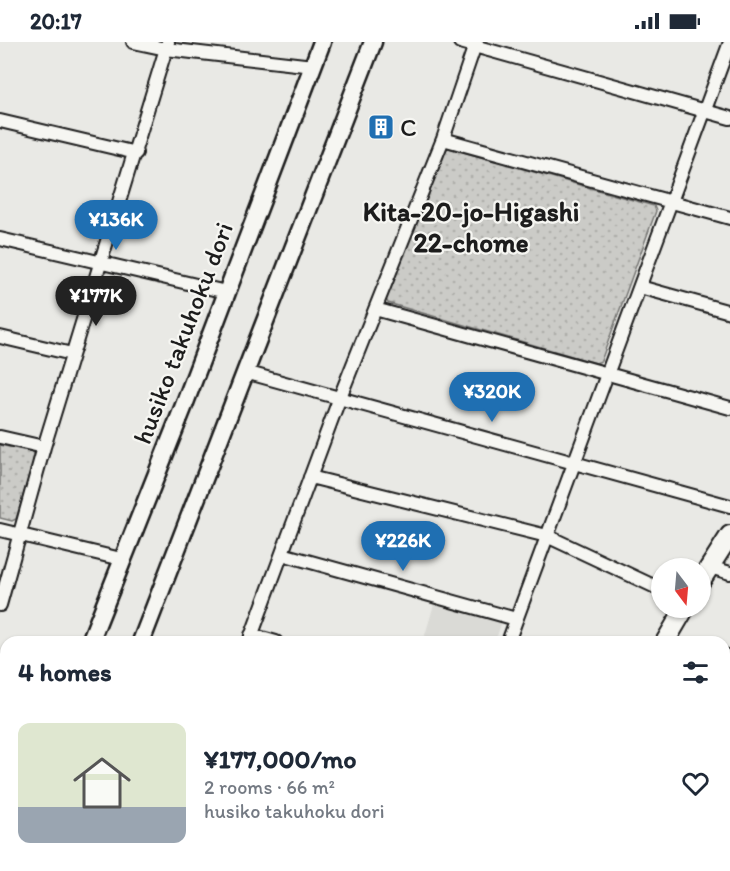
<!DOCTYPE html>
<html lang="en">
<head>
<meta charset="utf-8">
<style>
  :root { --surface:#fff; --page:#f2f2f3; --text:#1f2937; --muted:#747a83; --line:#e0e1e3; --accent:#1f6fb2 }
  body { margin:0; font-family:Itim,sans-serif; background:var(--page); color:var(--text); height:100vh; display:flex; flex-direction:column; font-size:22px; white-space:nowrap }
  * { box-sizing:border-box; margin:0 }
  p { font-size:20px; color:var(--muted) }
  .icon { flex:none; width:33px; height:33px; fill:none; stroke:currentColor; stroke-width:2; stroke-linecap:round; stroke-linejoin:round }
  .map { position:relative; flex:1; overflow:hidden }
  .side { position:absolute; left:0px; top:594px; width:730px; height:236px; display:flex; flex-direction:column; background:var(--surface); border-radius:18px 18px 0 0; box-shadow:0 2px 4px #0004 }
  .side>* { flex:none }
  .needle { width:39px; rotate:164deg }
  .buttons { position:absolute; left:651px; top:516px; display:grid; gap:12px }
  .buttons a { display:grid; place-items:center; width:60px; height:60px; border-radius:50%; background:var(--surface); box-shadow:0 2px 4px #0004; font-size:30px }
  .price { position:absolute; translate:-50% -51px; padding:0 14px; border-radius:21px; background:var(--accent); color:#fff; font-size:20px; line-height:39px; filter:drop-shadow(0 2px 3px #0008) }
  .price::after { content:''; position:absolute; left:50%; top:36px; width:18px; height:14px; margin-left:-9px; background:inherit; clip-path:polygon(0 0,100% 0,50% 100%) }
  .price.selected { background:#222; color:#fff }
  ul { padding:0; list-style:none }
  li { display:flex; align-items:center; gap:18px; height:150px; padding:0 18px }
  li+li { border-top:2px solid var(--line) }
  li span { display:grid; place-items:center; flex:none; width:168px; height:120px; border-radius:12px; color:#555 }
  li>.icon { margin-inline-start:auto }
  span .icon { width:72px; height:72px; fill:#fffc; stroke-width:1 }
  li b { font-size:26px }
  h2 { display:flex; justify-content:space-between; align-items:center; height:72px; padding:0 18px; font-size:26px }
  .status { display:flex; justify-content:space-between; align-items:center; height:42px; padding:0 30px; background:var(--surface); direction:ltr }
  .status svg { height:16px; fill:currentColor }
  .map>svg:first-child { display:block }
  .built { fill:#dadad6 }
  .park { fill:url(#park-dots); stroke:#747472; stroke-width:1.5 }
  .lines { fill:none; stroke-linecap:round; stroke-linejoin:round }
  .minor-casing { stroke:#1c1c1c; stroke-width:16 }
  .tertiary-casing { stroke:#1c1c1c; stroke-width:21 }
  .secondary-casing { stroke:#1c1c1c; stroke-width:22 }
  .minor { stroke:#f6f6f2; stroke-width:12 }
  .tertiary { stroke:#f6f6f2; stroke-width:16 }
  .secondary { stroke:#f6f6f2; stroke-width:18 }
  .labels { text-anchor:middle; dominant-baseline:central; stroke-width:4.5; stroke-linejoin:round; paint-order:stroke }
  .poi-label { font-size:26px; fill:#1c1c1c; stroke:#f6f6f2; text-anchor:start }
  .street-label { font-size:26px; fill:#1c1c1c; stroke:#f6f6f2 }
  .neighbourhood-label { font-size:27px; font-weight:bold; fill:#1c1c1c; stroke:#f6f6f2 }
</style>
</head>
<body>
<div class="status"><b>20:17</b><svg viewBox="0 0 49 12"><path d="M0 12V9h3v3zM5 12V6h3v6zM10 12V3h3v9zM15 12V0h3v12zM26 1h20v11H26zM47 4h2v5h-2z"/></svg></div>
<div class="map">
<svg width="730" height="829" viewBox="0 0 730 829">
  <defs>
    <pattern id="park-dots" width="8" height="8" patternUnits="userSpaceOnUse" patternTransform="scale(1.5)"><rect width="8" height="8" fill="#cbcbc7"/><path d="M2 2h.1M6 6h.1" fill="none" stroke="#aeaeaa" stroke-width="1.8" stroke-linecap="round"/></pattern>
  </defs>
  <rect width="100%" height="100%" fill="#e9e9e5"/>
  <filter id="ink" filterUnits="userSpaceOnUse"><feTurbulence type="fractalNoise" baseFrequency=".0167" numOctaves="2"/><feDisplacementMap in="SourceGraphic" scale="12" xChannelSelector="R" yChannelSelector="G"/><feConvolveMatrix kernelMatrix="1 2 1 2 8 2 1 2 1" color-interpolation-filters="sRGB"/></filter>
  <g filter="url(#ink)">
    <path class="built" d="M435,559L502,579L495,600H423Z"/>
    <path class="park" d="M449,106L654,164L656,169L601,319L596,321L388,261L386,257L442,108Z
      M0,403L33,410L35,415L16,477L12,479L0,476Z"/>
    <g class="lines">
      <defs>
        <path id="minor" d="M133,0L166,7L313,24
          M460,0L730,76
          M0,79L136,111
          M443,97L730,176
          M0,197L226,250
          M640,245L730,270
          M375,267L730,366
          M0,295L72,312
          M245,330L730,464
          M0,395L44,405
          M310,435L547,494L662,548
          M0,488L121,517
          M282,512L516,577
          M710,525L730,531
          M0,563L44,405L168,0
          M251,593L276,600
          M249,600L340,355L443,97L476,0
          M508,600L730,0
          M724,613L730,615
          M724,723L730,725
          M0,778L6,779
          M724,812L730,814
          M399,824L418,829
          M167,829L169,824
          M345,829L347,824"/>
        <path id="tertiary" d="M90,600L183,366L322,0
          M141,600L373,0
          M19,829L20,824
          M64,829L65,824"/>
        <path id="secondary" d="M700,540L730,493
          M665,600L685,566
          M529,829L532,824"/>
      </defs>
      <use href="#minor" class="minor-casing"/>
      <use href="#tertiary" class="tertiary-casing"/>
      <use href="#secondary" class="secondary-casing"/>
      <use href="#minor" class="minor"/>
      <use href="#tertiary" class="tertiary"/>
      <use href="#secondary" class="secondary"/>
    </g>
  </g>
  <defs>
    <symbol id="building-square" viewBox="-11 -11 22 22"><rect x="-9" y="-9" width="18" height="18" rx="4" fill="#1f6fb2" stroke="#f6f6f2"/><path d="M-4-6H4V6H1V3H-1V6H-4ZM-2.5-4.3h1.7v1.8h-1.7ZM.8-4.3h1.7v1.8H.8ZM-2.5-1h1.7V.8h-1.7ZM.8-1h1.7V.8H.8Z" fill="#fff"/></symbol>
  </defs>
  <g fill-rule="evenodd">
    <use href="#building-square" x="366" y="70" width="30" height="30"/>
  </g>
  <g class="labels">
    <g class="poi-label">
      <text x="400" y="85">C</text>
    </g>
    <g class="street-label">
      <text transform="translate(183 291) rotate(-69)">husiko takuhoku dori</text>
    </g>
    <g class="neighbourhood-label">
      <text x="471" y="169">Kita-20-jo-Higashi<tspan x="471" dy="31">22-chome</tspan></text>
    </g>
  </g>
</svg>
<div class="buttons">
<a><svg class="needle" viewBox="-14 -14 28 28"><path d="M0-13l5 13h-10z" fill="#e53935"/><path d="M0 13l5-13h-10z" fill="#747a83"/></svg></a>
</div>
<b class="price" style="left:116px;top:209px">¥136K</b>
<b class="price selected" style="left:96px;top:285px">¥177K</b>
<b class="price" style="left:492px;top:381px">¥320K</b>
<b class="price" style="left:403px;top:530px">¥226K</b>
<section class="side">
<h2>4 homes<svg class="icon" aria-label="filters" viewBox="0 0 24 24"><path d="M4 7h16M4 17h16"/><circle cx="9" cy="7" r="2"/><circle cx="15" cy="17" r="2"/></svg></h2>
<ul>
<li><span style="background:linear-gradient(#dfe7d0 70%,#9aa5b1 0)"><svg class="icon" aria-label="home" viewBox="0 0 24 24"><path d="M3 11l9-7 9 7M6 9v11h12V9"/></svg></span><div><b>¥177,000/mo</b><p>2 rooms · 66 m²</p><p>husiko takuhoku dori</p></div><svg class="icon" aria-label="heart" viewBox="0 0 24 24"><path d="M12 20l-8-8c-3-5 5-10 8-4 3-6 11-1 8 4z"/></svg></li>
</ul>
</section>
</div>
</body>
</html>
